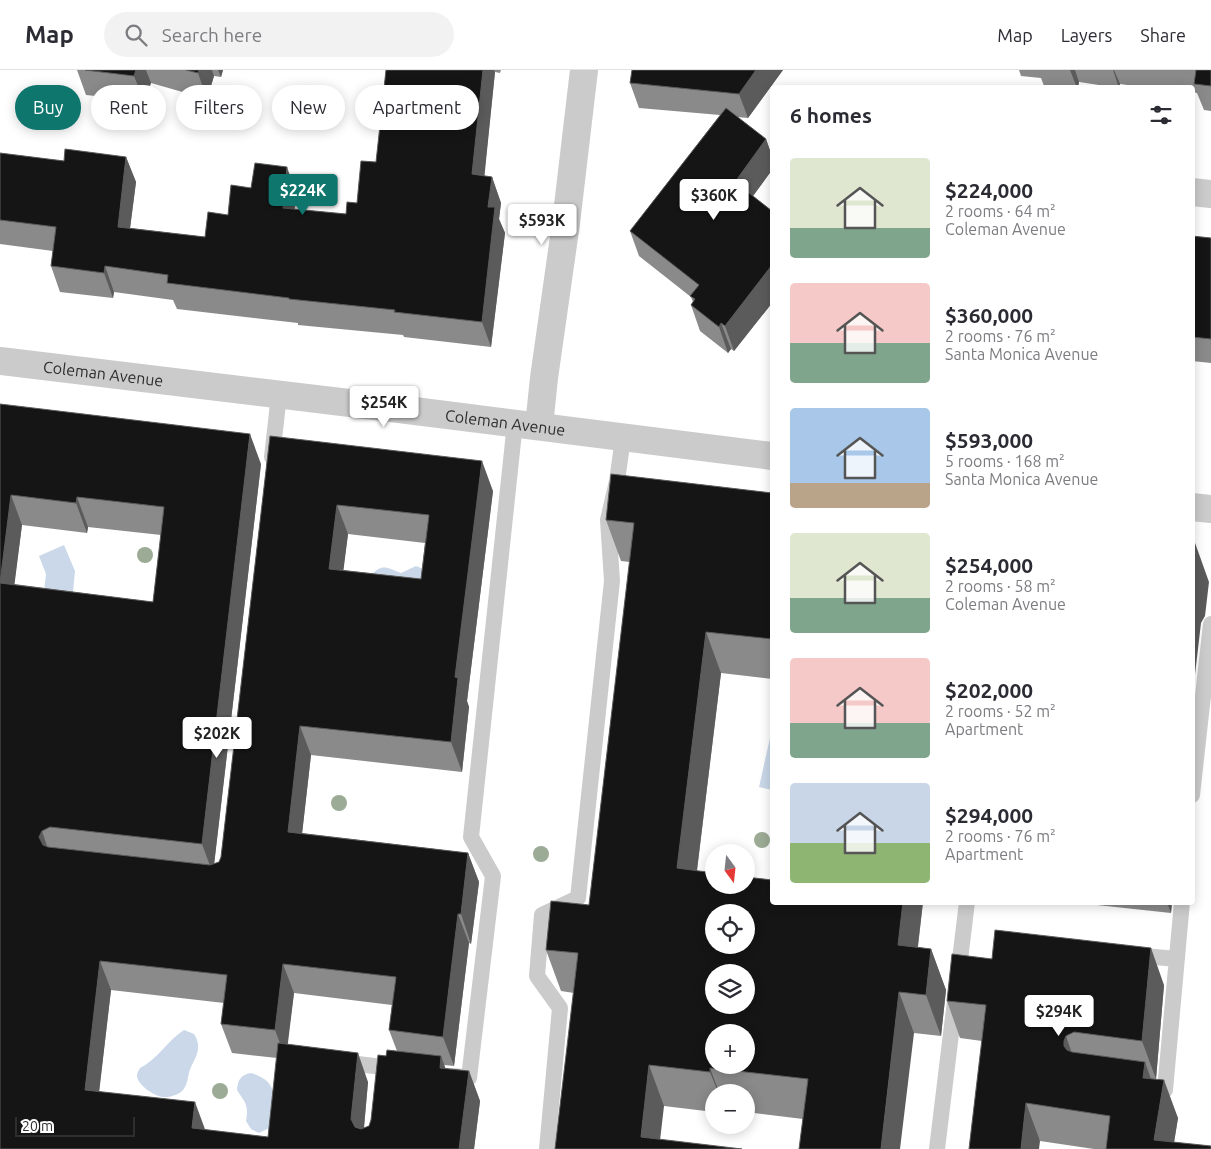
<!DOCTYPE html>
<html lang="en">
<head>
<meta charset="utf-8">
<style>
  :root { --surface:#fff; --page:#f2f2f3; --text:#2b2b33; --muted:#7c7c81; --line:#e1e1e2; --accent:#0f766e }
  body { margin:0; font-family:Ubuntu,sans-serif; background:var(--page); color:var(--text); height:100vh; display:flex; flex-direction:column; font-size:19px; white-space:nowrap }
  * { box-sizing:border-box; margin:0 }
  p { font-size:16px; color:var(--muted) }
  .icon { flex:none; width:28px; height:28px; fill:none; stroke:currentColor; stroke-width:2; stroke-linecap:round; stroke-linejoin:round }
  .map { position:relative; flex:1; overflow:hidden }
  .sheet { position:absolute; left:770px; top:15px; width:425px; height:820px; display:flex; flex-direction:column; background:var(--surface); border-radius:5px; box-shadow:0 2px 12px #0003 }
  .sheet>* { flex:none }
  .guide { position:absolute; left:15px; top:15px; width:475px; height:45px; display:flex; gap:10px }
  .needle { width:32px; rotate:165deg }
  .buttons { position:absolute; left:705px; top:774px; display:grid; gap:10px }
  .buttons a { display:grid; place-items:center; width:50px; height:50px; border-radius:50%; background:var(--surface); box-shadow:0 2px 12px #0003; font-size:25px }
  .scale { position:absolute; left:15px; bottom:12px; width:120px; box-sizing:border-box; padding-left:5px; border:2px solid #2e2e2e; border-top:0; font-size:14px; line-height:18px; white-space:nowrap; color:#2e2e2e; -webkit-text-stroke:4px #fff; paint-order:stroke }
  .price { position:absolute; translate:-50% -42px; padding:0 11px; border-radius:5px; background:#fff; color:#222; font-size:16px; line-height:32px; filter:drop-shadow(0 1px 2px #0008) }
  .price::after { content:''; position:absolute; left:50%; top:30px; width:15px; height:11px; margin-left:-8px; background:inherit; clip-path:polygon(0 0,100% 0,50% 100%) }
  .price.selected { background:var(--accent); color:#fff }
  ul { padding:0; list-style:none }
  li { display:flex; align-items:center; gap:15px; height:125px; padding:0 20px }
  li span { display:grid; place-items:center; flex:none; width:140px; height:100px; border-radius:5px; color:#555 }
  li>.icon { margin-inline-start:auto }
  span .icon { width:60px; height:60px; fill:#fffc; stroke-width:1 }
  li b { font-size:21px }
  h2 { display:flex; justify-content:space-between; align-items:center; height:60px; padding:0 20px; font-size:21px }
  .chip { padding:0 18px; border-radius:22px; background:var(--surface); box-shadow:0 2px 12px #0003; font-size:18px; line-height:45px }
  .chip.selected { background:var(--accent); color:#fff }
  header { display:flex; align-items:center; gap:30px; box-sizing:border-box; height:70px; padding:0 25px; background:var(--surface); border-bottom:1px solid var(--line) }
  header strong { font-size:24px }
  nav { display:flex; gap:28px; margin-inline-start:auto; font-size:18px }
  .search { width:350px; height:45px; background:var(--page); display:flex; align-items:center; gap:12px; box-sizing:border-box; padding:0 18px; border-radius:28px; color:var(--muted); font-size:19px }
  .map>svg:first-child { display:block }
  .water { fill:#cad8e9 }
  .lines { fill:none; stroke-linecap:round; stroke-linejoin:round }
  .service { stroke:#cbcbcb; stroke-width:16 }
  .minor { stroke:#cbcbcb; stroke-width:28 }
  .tree { fill:#9cab95 }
  .wall { fill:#8a8a8a; fill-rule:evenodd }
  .shaded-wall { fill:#5b5b5b }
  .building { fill:#151515; stroke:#5b5b5b; fill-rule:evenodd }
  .labels { text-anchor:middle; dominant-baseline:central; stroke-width:5; stroke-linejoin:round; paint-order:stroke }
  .street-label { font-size:16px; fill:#2e2e2e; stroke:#fff }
</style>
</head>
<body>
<header>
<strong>Map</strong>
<div class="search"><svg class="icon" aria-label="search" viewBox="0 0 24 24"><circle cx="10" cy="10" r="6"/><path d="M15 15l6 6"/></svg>Search here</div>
<nav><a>Map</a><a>Layers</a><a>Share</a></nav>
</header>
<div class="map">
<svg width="1211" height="1079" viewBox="0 0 1211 1079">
  <rect width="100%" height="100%" fill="#fff"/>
  <path class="water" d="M64,475L75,501L71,543L42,539L46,504L39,486Z
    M416,496L426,500L424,518L372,505C381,493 388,498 401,503Z
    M772,659V720L759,717Z
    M184,960L194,964C202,976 197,985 191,997C187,1005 189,1015 181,1022C177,1025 168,1028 163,1027C154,1026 137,1015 137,1005C137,1003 139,1000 140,998C158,989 167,971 184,960Z
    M251,1003C282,1012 275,1034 269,1058L259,1063L251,1059L246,1051C249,1034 245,1033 237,1020C238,1009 241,1005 251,1003Z"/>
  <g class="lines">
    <path class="service" d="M272,387L279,325
      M1192,725L1211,554
      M1132,885L1177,889
      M341,992L399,999
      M453,1006L469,1008L493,806L471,767L515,353
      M1148,1018L1165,1020L1182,832
      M547,1079L560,938L537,906L542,845L578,828L612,511L608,450L617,411L623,368
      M937,1079L967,832"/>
    <g class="minor">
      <path d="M1192,122L1211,124"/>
      <path id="s1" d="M0,291L383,337L772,386"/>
      <path d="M539,356L544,308L566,153L584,0"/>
      <path d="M1192,437L1211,439"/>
    </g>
  </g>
  <g class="tree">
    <circle cx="145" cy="485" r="8"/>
    <circle cx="339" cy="733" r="8"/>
    <circle cx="762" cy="770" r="8"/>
    <circle cx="541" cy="784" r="8"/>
    <circle cx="220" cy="1021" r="8"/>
  </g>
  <path class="wall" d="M77,0H223L221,7L214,6L207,29L151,13L144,31L86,25Z
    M386,0H501L500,3L495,2L484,106L492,107L501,133L499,149L505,163L491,277L404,267L403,265L298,255V253L177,239L173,230L114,222L113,228L60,222L51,196L53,181L0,174V83L64,91L126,87L136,112L130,158L205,167L228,145L251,118L296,123L295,139L346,144L357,133L376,92Z
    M783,0L748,48L737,47L766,69L772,86V100L753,126L772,141V233L734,281L731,279L728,283L700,261L691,235L693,232L691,227L639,186L630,161L720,45L639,38L630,13Z
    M1019,0H1211V41L1204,40L1197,23L1192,22V18H1149L1120,14L1119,18L1079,12L1078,18H1053L1044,16L1041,8L1021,6Z
    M1192,166L1211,168V293L1192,291Z
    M0,334L261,394L214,794L219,792L221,787L270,366L493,421L467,631L469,637L462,702L311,685L302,763L468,783L479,812L471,874L469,873L454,996L444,995L445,998L469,1001L480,1031L474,1079H0ZM22,455L87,463L88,457L161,465L153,532L14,514ZM348,464L425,473L421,509L343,500ZM111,920L224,933L221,954L232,983L277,988L268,1067L205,1060L99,1021ZM294,923L392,935L389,960L397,981L369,1056L364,1058L368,1012L287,974Z
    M772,423V609L721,603L697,801L772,832H923L918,877L931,879L946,920L941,966L914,963L803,1049L746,1042V1022H714V1042L664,1036L555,1079L574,923L561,921L546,880L589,835L630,492L621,491L606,450Z
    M1069,832H1172L1171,843Z
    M992,889L1164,915L1156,1009L1178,1048L1174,1072L1211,1079H1094L1040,1071L982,971L960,968L947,931Z"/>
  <path class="shaded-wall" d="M136,0H146L151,13L144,31L134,6Z
    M199,0H212L214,6L207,29L198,3Z
    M218,0H223L221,7Z
    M483,0H494L495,2L482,130L472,104Z
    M756,0H783L748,48L739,24Z
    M1070,0H1075L1079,12L1078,18H1077Z
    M1113,0H1114L1120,14L1119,18Z
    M766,69L772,86V100L745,137L735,112Z
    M126,87L136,112L127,182L118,157Z
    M287,97L296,123L292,163L283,138Z
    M492,107L501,133L499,149L505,163L491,277L482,252L488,137Z
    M772,195V233L734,281L725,256Z
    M105,196L114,222L113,228L104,203Z
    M721,253L731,279L728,283L719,257Z
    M250,364L261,394L213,804L202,774Z
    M482,391L493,421L467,631L469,637L462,702L451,672L455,607Z
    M11,425L22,455L11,542L0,513Z
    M77,427L88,457L87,463L76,433Z
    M337,435L348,464L340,528L329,499Z
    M1194,470L1209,512L1205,546L1201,553L1192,630V481Z
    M706,562L721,603L692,840L677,798Z
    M300,656L311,685L299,791L288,762Z
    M42,761L52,791L50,796L39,767Z
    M468,783L479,812L471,874L461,844Z
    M903,832H923L913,916L898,875Z
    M1167,832H1172L1171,843Z
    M458,844L469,873L454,996L443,967Z
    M1151,878L1164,915L1156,1009L1142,971Z
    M931,879L946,920L941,966L926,925Z
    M100,891L111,920L96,1049L85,1020Z
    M283,894L294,923L286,989L275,960Z
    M899,922L914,963L900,1079H881Z
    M1066,966L1079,1004L1064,976V971Z
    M358,983L368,1012L362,1079L351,1049Z
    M441,986L452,1016L440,998Z
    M1145,992L1158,1029L1143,1008Z
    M649,995L664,1036L659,1079L641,1067Z
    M710,998L719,1022H718L710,1002Z
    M469,1001L480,1031L474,1079H459Z
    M1164,1010L1178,1048L1173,1079L1154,1070Z
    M195,1032L206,1062L192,1058Z
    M1026,1033L1040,1071L1039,1079H1021Z"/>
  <path class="building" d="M85,0H136L134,6Z
    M186,0H199L198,3Z
    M386,0H483L472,104L492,107L488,137H495L482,252L394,242L395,240L289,229V228L167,213L168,205L105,196L104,203L51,196L56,157L0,150V83L64,91L65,79L126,87L118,157L205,167L208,142L228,145L231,115L251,118L255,93L287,97L283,138L346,144L347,132L357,133L361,91L376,92Z
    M632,0H756L739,24L630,13Z
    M1196,0H1211V16L1194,14Z
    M726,38L766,69L735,112L772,141V195L725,256L721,253L719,257L691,235L695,229L690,226L699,215L630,161Z
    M1192,166L1211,168V269L1192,267Z
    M0,334L250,364L202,774L50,757L42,761L39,767L43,775L48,777L210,795L219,792L221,787L270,366L482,391L455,607L458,608L451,672L300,656L288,762L468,783L461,844H458L443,967L389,960L396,907L283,894L275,960L221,954L227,905L100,891L85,1020L195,1032L192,1058L268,1067L278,973L358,983L351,1049L355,1057L361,1059L369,1056L371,1050L378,985L386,986L387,980L441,986L440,998L469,1001L459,1079H0ZM11,425L76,433L77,427L164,437L153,532L0,513ZM337,435L429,445L421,509L329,499Z
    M611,404L772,423V569L706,562L677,798L714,803V815H746V807L772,810V832H903L898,875L931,879L926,925L899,922L881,1079H799L808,1009L710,998V1002L649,995L641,1067L742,1079H555L578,883L546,880L551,831L589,835L634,453L606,450ZM714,842H746V875H714ZM714,902H746V935H714ZM714,962H746V995H714Z
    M995,860L1151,878L1142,971L1074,962L1066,966L1064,971V976L1067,980L1072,982L1145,992L1143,1008L1164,1010L1154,1070L1211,1076V1079H1106L1110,1046L1026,1033L1021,1079H969L986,935L947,931L952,884L992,889Z"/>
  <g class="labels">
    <g class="street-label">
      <text stroke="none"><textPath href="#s1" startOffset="104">Coleman Avenue</textPath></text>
      <text stroke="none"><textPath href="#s1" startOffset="509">Coleman Avenue</textPath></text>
    </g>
  </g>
</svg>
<div class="buttons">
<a><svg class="needle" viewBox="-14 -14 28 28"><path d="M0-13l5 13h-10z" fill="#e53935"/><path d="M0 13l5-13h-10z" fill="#7c7c81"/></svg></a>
<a><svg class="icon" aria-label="locate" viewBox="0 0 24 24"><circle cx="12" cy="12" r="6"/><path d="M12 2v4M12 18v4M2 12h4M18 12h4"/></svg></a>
<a><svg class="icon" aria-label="layers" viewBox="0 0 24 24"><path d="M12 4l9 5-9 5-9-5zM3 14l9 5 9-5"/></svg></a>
<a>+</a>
<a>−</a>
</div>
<div class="scale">20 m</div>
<b class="price selected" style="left:303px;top:146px">$224K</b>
<b class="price" style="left:714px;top:151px">$360K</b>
<b class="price" style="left:542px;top:176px">$593K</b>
<b class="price" style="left:384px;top:358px">$254K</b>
<b class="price" style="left:217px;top:689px">$202K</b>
<b class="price" style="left:1059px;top:967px">$294K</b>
<div class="guide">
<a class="chip selected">Buy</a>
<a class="chip">Rent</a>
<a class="chip">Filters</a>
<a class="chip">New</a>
<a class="chip">Apartment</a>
</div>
<section class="sheet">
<h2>6 homes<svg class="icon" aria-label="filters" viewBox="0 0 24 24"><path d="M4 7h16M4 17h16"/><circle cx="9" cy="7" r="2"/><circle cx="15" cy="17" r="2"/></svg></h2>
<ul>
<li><span style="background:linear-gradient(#dfe7d0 70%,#7fa58c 0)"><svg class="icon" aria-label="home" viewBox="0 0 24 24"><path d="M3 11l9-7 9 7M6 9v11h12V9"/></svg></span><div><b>$224,000</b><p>2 rooms · 64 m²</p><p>Coleman Avenue</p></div></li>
<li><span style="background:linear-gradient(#f6c9c9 60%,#7fa58c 0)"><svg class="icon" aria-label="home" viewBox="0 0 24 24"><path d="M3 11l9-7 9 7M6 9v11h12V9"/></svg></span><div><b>$360,000</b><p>2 rooms · 76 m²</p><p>Santa Monica Avenue</p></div></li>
<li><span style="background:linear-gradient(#a9c7e8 75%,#b9a48a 0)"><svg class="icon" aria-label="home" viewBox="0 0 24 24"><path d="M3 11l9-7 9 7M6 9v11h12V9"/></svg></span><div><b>$593,000</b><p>5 rooms · 168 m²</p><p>Santa Monica Avenue</p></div></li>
<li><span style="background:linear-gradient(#dfe7d0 65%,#7fa58c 0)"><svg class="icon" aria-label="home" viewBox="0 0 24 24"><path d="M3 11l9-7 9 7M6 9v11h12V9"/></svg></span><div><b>$254,000</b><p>2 rooms · 58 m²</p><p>Coleman Avenue</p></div></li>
<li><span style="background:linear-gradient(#f6c9c9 65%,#7fa58c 0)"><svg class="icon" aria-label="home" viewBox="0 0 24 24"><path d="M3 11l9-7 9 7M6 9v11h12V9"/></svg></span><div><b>$202,000</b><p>2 rooms · 52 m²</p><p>Apartment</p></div></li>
<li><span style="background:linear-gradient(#c9d6e8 60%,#8fb573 0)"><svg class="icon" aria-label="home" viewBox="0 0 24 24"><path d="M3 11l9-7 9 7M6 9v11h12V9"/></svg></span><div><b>$294,000</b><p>2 rooms · 76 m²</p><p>Apartment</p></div></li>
</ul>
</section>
</div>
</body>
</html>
